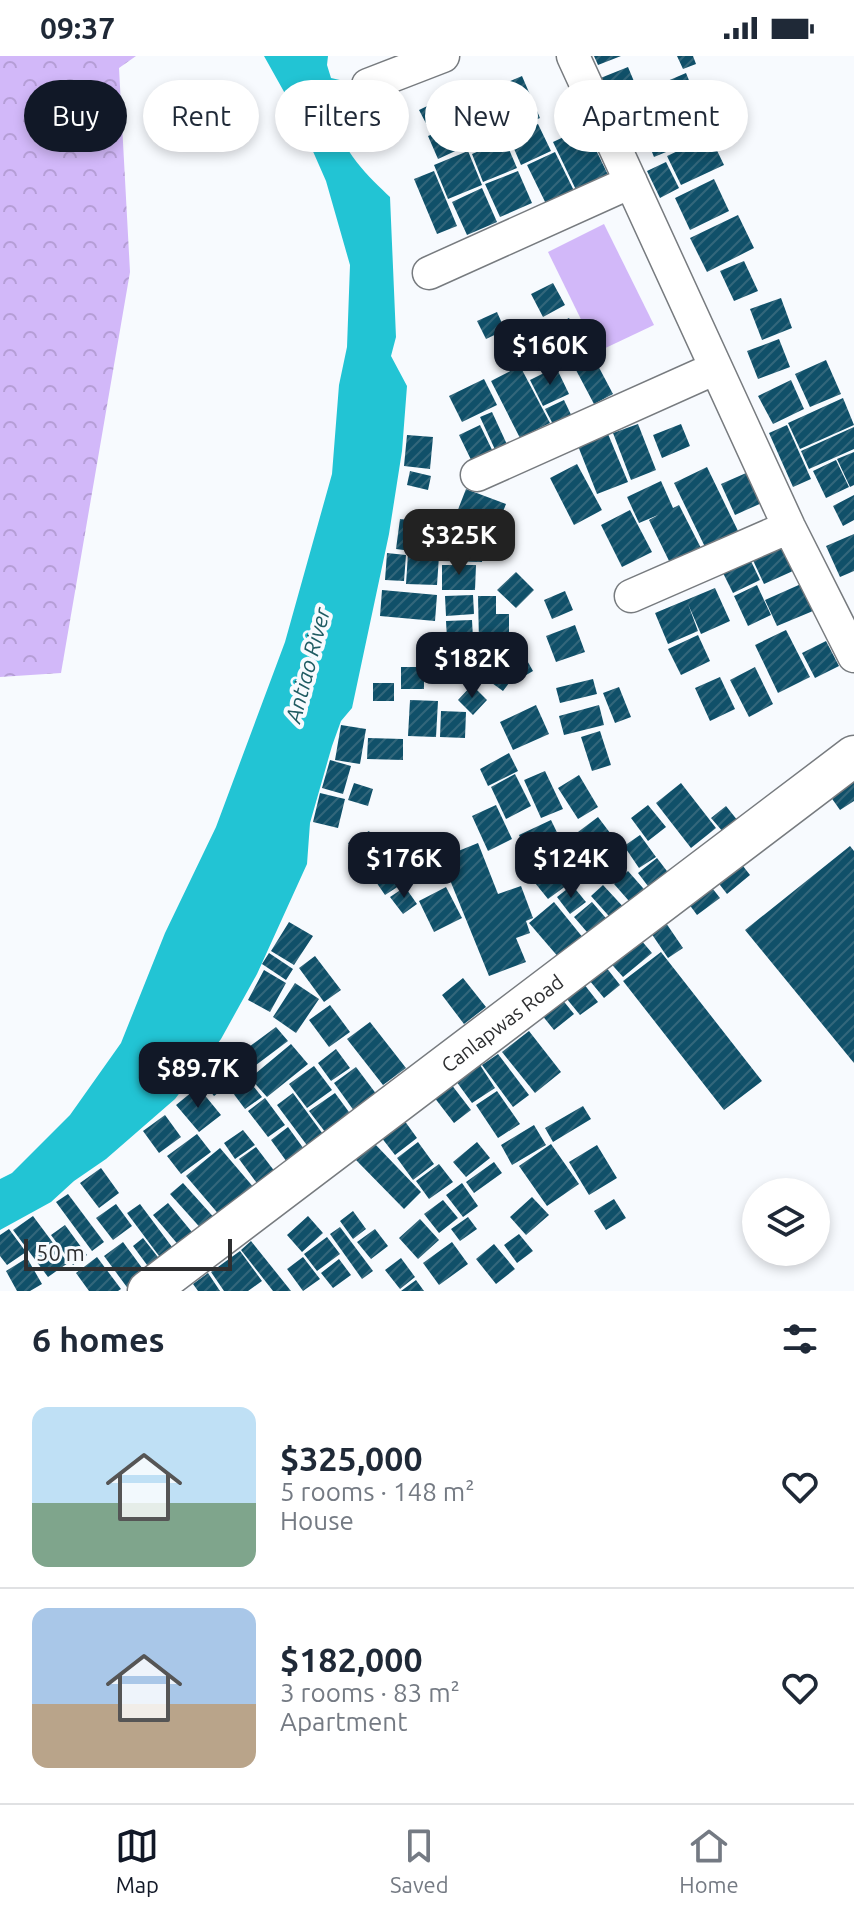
<!DOCTYPE html>
<html lang="en">
<head>
<meta charset="utf-8">
<style>
  :root { --surface:#fff; --page:#f6f6f7; --text:#1f2937; --muted:#747a83; --line:#e0e1e3; --accent:#111827 }
  body { margin:0; font-family:Ubuntu,sans-serif; background:var(--page); color:var(--text); height:100vh; display:flex; flex-direction:column; font-size:30px; white-space:nowrap }
  * { box-sizing:border-box; margin:0 }
  p { font-size:26px; color:var(--muted) }
  .icon { flex:none; width:44px; height:44px; fill:none; stroke:currentColor; stroke-width:2; stroke-linecap:round; stroke-linejoin:round }
  .map { position:relative; height:1235px; overflow:hidden }
  .sheet { display:flex; flex-direction:column; background:var(--surface); flex:1 }
  .sheet>* { flex:none }
  .hud { position:absolute; left:24px; top:24px; width:806px; height:72px; display:flex; gap:16px }
  .tools { position:absolute; left:742px; top:1122px; display:grid; gap:16px }
  .tools a { display:grid; place-items:center; width:88px; height:88px; border-radius:50%; background:var(--surface); box-shadow:0 4px 12px #0003; font-size:40px }
  .scale { position:absolute; left:24px; bottom:20px; width:208px; box-sizing:border-box; padding-left:8px; border:4px solid #2e2f31; border-top:0; font-size:22px; line-height:28px; white-space:nowrap; color:#2e2f31; -webkit-text-stroke:6px #f7fafe; paint-order:stroke }
  .price { position:absolute; translate:-50% -68px; padding:0 18px; border-radius:16px; background:var(--accent); color:#fff; font-size:26px; line-height:52px; filter:drop-shadow(0 2px 4px #0008) }
  .price::after { content:''; position:absolute; left:50%; top:48px; width:24px; height:18px; margin-left:-12px; background:inherit; clip-path:polygon(0 0,100% 0,50% 100%) }
  .price.selected { background:#222; color:#fff }
  ul { padding:0; list-style:none }
  li { display:flex; align-items:center; gap:24px; height:200px; padding:0 32px }
  li+li { border-top:2px solid var(--line) }
  li span { display:grid; place-items:center; flex:none; width:224px; height:160px; border-radius:16px; color:#555 }
  li>.icon { margin-inline-start:auto }
  span .icon { width:96px; height:96px; fill:#fffc; stroke-width:1 }
  li b { font-size:34px }
  h2 { display:flex; justify-content:space-between; align-items:center; height:96px; padding:0 32px; font-size:34px }
  .pill { padding:0 28px; border-radius:36px; background:var(--surface); box-shadow:0 4px 12px #0003; font-size:28px; line-height:72px }
  .pill.selected { background:var(--accent); color:#fff }
  .status { display:flex; justify-content:space-between; align-items:center; height:56px; padding:0 40px; background:var(--surface); direction:ltr }
  .status svg { height:22px; fill:currentColor }
  .tabs { display:flex; justify-content:space-around; align-items:center; height:112px; border-top:2px solid var(--line); background:var(--surface); font-size:22px; color:var(--muted) }
  .tabs a { display:grid; justify-items:center; gap:4px }
  .tabs .selected { color:var(--accent) }
  .map>svg:first-child { display:block }
  .forest { fill:url(#forest-crowns) }
  .garden { fill:#d2b8f9 }
  .water { fill:#22c4d4 }
  .building { fill:url(#building-hatch) }
  .lines { fill:none; stroke-linecap:round; stroke-linejoin:round }
  .minor-casing { stroke:#777b7f; stroke-width:35 }
  .tertiary-casing { stroke:#777b7f; stroke-width:43 }
  .minor { stroke:#fff; stroke-width:32 }
  .tertiary { stroke:#fff; stroke-width:40 }
  .labels { text-anchor:middle; dominant-baseline:central; stroke-width:8; stroke-linejoin:round; paint-order:stroke }
  .street-label { font-size:20px; fill:#2e2f31; stroke:#f7fafe }
  .water-label { font-size:22px; font-style:italic; fill:#1f5b62; stroke:#f7fafe }
</style>
</head>
<body>
<div class="status"><b>09:37</b><svg viewBox="0 0 49 12"><path d="M0 12V9h3v3zM5 12V6h3v6zM10 12V3h3v9zM15 12V0h3v12zM26 1h20v11H26zM47 4h2v5h-2z"/></svg></div>
<div class="map">
<svg width="854" height="1235" viewBox="0 0 854 1235">
  <defs>
    <pattern id="forest-crowns" width="20" height="18" patternUnits="userSpaceOnUse" patternTransform="scale(2)"><rect width="20" height="18" fill="#d2b8f9"/><path d="M2 6a3 3 0 1 1 6 0M12 15a3 3 0 1 1 6 0" fill="none" stroke="#b59ed6"/></pattern>
    <pattern id="building-hatch" width="6" height="6" patternUnits="userSpaceOnUse" patternTransform="scale(2)"><rect width="6" height="6" fill="#105069"/><path d="M-1 1l2-2M0 6l6-6M5 7l2-2" fill="none" stroke="#33677b"/></pattern>
  </defs>
  <rect width="100%" height="100%" fill="#f7fafe"/>
  <path class="forest" d="M0,0H136L119,12L130,216L61,617L0,621Z"/>
  <path class="garden" d="M604,168L654,269L597,296L548,196Z"/>
  <path class="water" d="M264,0H328L327,9L331,22L353,27C349,32 344,38 342,43C324,80 367,119 390,141L396,281L391,300L407,330L402,395L389,478L352,652L341,665L332,690L310,767L307,808L257,918L221,983L175,1043L106,1103L74,1125L51,1146L0,1174V1123L12,1117L70,1059L121,987L165,877L216,771L285,586L332,418L339,329L347,291L350,209L326,125L297,59Z"/>
  <path class="building" d="M594,0H621L598,9Z
    M677,0H693L696,8L683,13Z
    M628,11L638,35L608,47L598,23Z
    M686,17L697,44L674,55L699,45L712,77L654,101L641,69L649,66L637,38Z
    M522,20L540,62L505,77L487,35Z
    M479,32L488,53L461,64L452,43Z
    M446,41L457,64L431,77L419,54Z
    M489,57L501,83L473,95L461,69Z
    M538,68L551,95L521,109L509,81Z
    M455,69L464,91L438,103L428,80Z
    M585,71L610,123L578,138L553,86Z
    M710,80L724,109L681,129L667,100Z
    M505,84L517,112L483,126L472,98Z
    M468,95L482,129L448,143L434,109Z
    M555,96L578,143L550,156L527,109Z
    M666,106L679,132L660,142L647,115Z
    M434,115L457,170L437,178L414,123Z
    M518,115L532,147L500,161L485,128Z
    M714,123L729,155L690,174L675,142Z
    M482,132L497,166L467,179L452,146Z
    M738,159L754,192L707,216L690,182Z
    M744,205L758,235L734,245L720,215Z
    M553,227L565,249L543,261L531,238Z
    M781,242L792,272L762,284L750,253Z
    M497,256L505,274L486,283L477,265Z
    M569,262L581,286L557,298L545,275Z
    M779,283L790,311L758,323L747,295Z
    M595,304L613,338L594,348L576,314Z
    M826,304L841,338L810,351L795,318Z
    M520,310L550,367L520,382L491,325Z
    M556,311L569,338L543,350L530,324Z
    M484,323L497,349L462,366L449,340Z
    M791,324L804,353L773,368L758,340Z
    M843,342L854,369L800,393L788,367Z
    M564,344L574,365L556,374L545,353Z
    M492,356L510,395L498,400L480,361Z
    M638,368L656,414L631,424L613,377Z
    M681,368L690,390L662,402L653,379Z
    M480,369L496,402L475,412L459,379Z
    M787,369L811,423L793,431L769,377Z
    M854,371V393L809,413L801,395Z
    M608,378L628,426L597,438L578,390Z
    M407,379L433,381L430,413L404,410Z
    M854,396V429L850,431L837,403Z
    M836,404L849,431L826,442L813,415Z
    M577,408L602,454L574,469L550,422Z
    M707,411L739,477L706,493L674,427Z
    M753,414L766,445L735,459L721,428Z
    M410,415L431,420L428,434L407,429Z
    M661,425L673,452L679,449L703,496L672,511L649,464L658,459L639,467L627,441Z
    M466,433L506,448L494,478L454,464Z
    M854,439V464L843,470L833,450Z
    M630,454L652,496L622,511L601,469Z
    M400,463L437,467L434,498L396,493Z
    M854,478V515L840,521L826,490Z
    M443,482L483,483L482,506L442,505Z
    M780,487L793,515L764,528L751,500Z
    M387,497L406,499L404,525L385,524Z
    M408,498L439,500L437,529L406,528Z
    M749,501L760,524L733,537L722,515Z
    M442,509H476L475,534H442Z
    M516,516L534,534L516,552L497,534Z
    M801,528L813,555L777,570L765,544Z
    M757,529L771,559L748,570L734,540Z
    M715,532L730,565L701,578L688,548L698,575L668,588L655,557Z
    M382,534L437,539L435,565L380,560Z
    M565,535L573,554L552,563L544,544Z
    M473,539L474,558L446,560L445,540Z
    M478,540H496V558H509V586H479Z
    M472,564L473,582L447,583L446,565Z
    M575,569L585,596L556,606L546,580Z
    M786,574L810,621L778,637L755,589Z
    M698,579L710,605L681,619L668,593Z
    M445,585L477,588L475,604L444,600Z
    M516,585L533,615L521,622L503,592Z
    M826,585L839,610L815,622L802,597Z
    M498,605L516,618L503,635L485,622Z
    M401,611H424V633H401Z
    M755,611L773,648L749,661L730,624Z
    M720,621L735,653L710,665L695,632Z
    M593,623L597,638L560,647L556,632Z
    M373,627H394V645H373Z
    M472,629L487,644L473,659L458,644Z
    M619,631L631,661L615,667L603,637Z
    M410,644L438,645L436,681L408,680Z
    M536,649L549,678L513,694L500,666Z
    M599,649L604,669L564,679L559,660Z
    M441,655L466,656L465,682L440,681Z
    M341,669L366,673L360,708L335,704Z
    M600,675L611,709L592,715L581,681Z
    M368,682L403,683V704L367,703Z
    M509,697L518,715L488,730L480,713Z
    M330,704L351,710L343,738L322,732Z
    M854,709V745L840,754L823,730Z
    M545,715L563,753L541,762L524,724Z
    M515,718L531,750L506,763L491,731Z
    M579,719L598,751L578,763L558,732Z
    M354,727L373,733L368,750L348,744Z
    M681,727L716,772L691,792L656,747Z
    M320,737L345,743L338,772L313,766Z
    M496,749L512,783L488,795L472,760Z
    M648,749L666,771L648,785L631,762Z
    M726,750L738,765L724,777L711,762Z
    M598,761L623,794L595,815L570,782Z
    M551,764L565,793L533,808L519,779Z
    M369,775L387,804L366,817L348,787Z
    M640,779L656,801L639,812L624,790Z
    M478,787L498,838L521,830L533,862L526,865L530,877L516,882L526,906L489,920L441,802Z
    M850,790L854,795V1007L745,874Z
    M736,801L750,819L727,838L713,820Z
    M657,802L673,823L654,838L638,817Z
    M557,803L574,824L548,843L531,822Z
    M389,810L402,828L385,839L372,820Z
    M628,815L650,840L636,853L614,828Z
    M705,823L720,842L697,859L683,840Z
    M572,829L586,846L570,858L557,841Z
    M603,829L628,856L616,868L591,840Z
    M405,831L417,848L403,858L390,841Z
    M446,831L462,862L434,876L419,845Z
    M554,846L584,883L560,903L529,867Z
    M592,846L611,868L593,883L574,861Z
    M664,864L683,892L668,902L649,874Z
    M289,866L313,880L294,909L271,895Z
    M635,877L652,897L623,921L606,902Z
    M661,896L762,1025L724,1054L623,925Z
    M269,897L293,913L286,924L262,908Z
    M315,900L341,934L324,946L299,912Z
    M602,906L620,929L604,942L585,919Z
    M264,914L286,927L270,956L248,944Z
    M463,922L486,951L464,968L442,939Z
    M580,923L598,946L580,959L562,937Z
    M295,927L319,943L296,977L273,961Z
    M557,937L574,958L554,974L537,953Z
    M330,949L350,976L329,991L309,964Z
    M370,966L406,1012L383,1029L347,983Z
    M276,971L288,985L240,1021L223,999L236,988L242,996Z
    M529,975L561,1016L535,1037L502,996Z
    M291,988L308,1008L267,1041L250,1022Z
    M336,993L350,1012L331,1025L318,1007Z
    M498,998L529,1039L513,1051L482,1009Z
    M222,1004L236,1023L214,1040L199,1021Z
    M480,1009L495,1032L472,1047L456,1025Z
    M314,1010L332,1034L307,1052L289,1028Z
    M356,1011L380,1043L357,1059L334,1027Z
    M246,1021L262,1041L245,1053L230,1033Z
    M451,1028L471,1054L454,1067L434,1041Z
    M198,1031L221,1059L199,1076L176,1049Z
    M497,1035L520,1068L498,1082L476,1049Z
    M293,1037L328,1085L312,1096L277,1049Z
    M335,1037L357,1067L332,1085L309,1055Z
    M265,1042L285,1069L268,1081L248,1055Z
    M583,1050L591,1063L553,1086L545,1072Z
    M165,1059L181,1081L159,1097L143,1075Z
    M404,1064L417,1082L395,1099L381,1081Z
    M534,1069L546,1089L512,1109L501,1089Z
    M288,1071L309,1100L292,1113L271,1084Z
    M243,1074L255,1089L235,1103L224,1087Z
    M197,1078L211,1096L181,1118L167,1100Z
    M373,1086L421,1136L404,1153L356,1104Z
    M418,1086L434,1108L413,1124L397,1102Z
    M477,1086L490,1102L466,1121L453,1106Z
    M551,1088L579,1128L547,1150L519,1110Z
    M597,1089L617,1122L589,1139L569,1106Z
    M256,1091L279,1121L262,1134L239,1103Z
    M220,1092L255,1133L221,1161L186,1120Z
    M494,1106L502,1117L474,1137L466,1126Z
    M439,1108L453,1126L429,1143L416,1125Z
    M101,1112L119,1137L99,1152L80,1127Z
    M183,1127L218,1166L205,1177L170,1138Z
    M462,1127L478,1150L463,1161L446,1139Z
    M68,1138L104,1186L92,1195L56,1146Z
    M532,1141L549,1159L526,1179L510,1161Z
    M614,1143L626,1162L606,1174L594,1155Z
    M443,1144L458,1162L439,1177L424,1158Z
    M168,1147L196,1181L181,1192L153,1159Z
    M116,1148L132,1170L113,1184L96,1162Z
    M140,1148L175,1195L162,1204L127,1157Z
    M353,1155L366,1173L353,1183L340,1165Z
    M33,1160L68,1207L48,1221L13,1174Z
    M308,1160L323,1177L302,1196L287,1179Z
    M468,1161L477,1173L460,1185L451,1173Z
    M420,1163L439,1184L418,1203L399,1182Z
    M65,1169L87,1199L73,1209L51,1179Z
    M340,1171L373,1215L362,1223L330,1178Z
    M9,1173L26,1196L7,1209L0,1200V1179Z
    M375,1173L388,1190L371,1203L357,1186Z
    M519,1178L533,1195L517,1207L504,1189Z
    M327,1181L340,1198L317,1215L304,1198Z
    M143,1182L161,1205L150,1213L133,1190Z
    M251,1185L291,1235H273L241,1194Z
    M123,1186L148,1220L129,1234L104,1200Z
    M452,1186L468,1208L439,1229L423,1207Z
    M494,1188L515,1213L496,1228L476,1203Z
    M240,1195L262,1225L248,1235H224L211,1216Z
    M97,1201L121,1233L118,1235H89L76,1217Z
    M303,1201L320,1223L303,1235L287,1213Z
    M27,1202L42,1228L30,1235H17L6,1215Z
    M401,1202L415,1221L400,1233L385,1214Z
    M339,1203L351,1219L333,1232L321,1217Z
    M208,1217L220,1235H198L193,1228Z
    M416,1224L424,1235H401Z"/>
  <g class="lines">
    <defs>
      <path id="minor" d="M573,0L789,471L854,600
        M368,29L443,0
        M429,217L631,126
        M477,419L716,312
        M631,540L789,471"/>
      <g id="tertiary">
        <path id="s1" d="M148,1235L854,700"/>
      </g>
    </defs>
    <use href="#minor" class="minor-casing"/>
    <use href="#tertiary" class="tertiary-casing"/>
    <use href="#minor" class="minor"/>
    <use href="#tertiary" class="tertiary"/>
  </g>
  <g class="labels">
    <g class="street-label">
      <text stroke="none"><textPath href="#s1" startOffset="444">Canlapwas Road</textPath></text>
    </g>
    <g class="water-label">
      <text transform="translate(307 609) rotate(-75)">Antiao River</text>
    </g>
  </g>
</svg>
<div class="tools">
<a><svg class="icon" aria-label="layers" viewBox="0 0 24 24"><path d="M12 4l9 5-9 5-9-5zM3 14l9 5 9-5"/></svg></a>
</div>
<div class="scale">50 m</div>
<b class="price" style="left:550px;top:331px">$160K</b>
<b class="price selected" style="left:459px;top:521px">$325K</b>
<b class="price" style="left:472px;top:644px">$182K</b>
<b class="price" style="left:404px;top:844px">$176K</b>
<b class="price" style="left:571px;top:844px">$124K</b>
<b class="price" style="left:198px;top:1054px">$89.7K</b>
<div class="hud">
<a class="pill selected">Buy</a>
<a class="pill">Rent</a>
<a class="pill">Filters</a>
<a class="pill">New</a>
<a class="pill">Apartment</a>
</div>
</div>
<section class="sheet">
<h2>6 homes<svg class="icon" aria-label="filters" viewBox="0 0 24 24"><path d="M4 7h16M4 17h16"/><circle cx="9" cy="7" r="2"/><circle cx="15" cy="17" r="2"/></svg></h2>
<ul>
<li><span style="background:linear-gradient(#bfe0f5 60%,#7fa58c 0)"><svg class="icon" aria-label="home" viewBox="0 0 24 24"><path d="M3 11l9-7 9 7M6 9v11h12V9"/></svg></span><div><b>$325,000</b><p>5 rooms · 148 m²</p><p>House</p></div><svg class="icon" aria-label="heart" viewBox="0 0 24 24"><path d="M12 20l-8-8c-3-5 5-10 8-4 3-6 11-1 8 4z"/></svg></li>
<li><span style="background:linear-gradient(#a9c7e8 60%,#b9a48a 0)"><svg class="icon" aria-label="home" viewBox="0 0 24 24"><path d="M3 11l9-7 9 7M6 9v11h12V9"/></svg></span><div><b>$182,000</b><p>3 rooms · 83 m²</p><p>Apartment</p></div><svg class="icon" aria-label="heart" viewBox="0 0 24 24"><path d="M12 20l-8-8c-3-5 5-10 8-4 3-6 11-1 8 4z"/></svg></li>
</ul>
</section>
<nav class="tabs">
<a class="selected"><svg class="icon" aria-label="map" viewBox="0 0 24 24"><path d="M3 6l6-2 6 2 6-2v14l-6 2-6-2-6 2zM9 4v14M15 6v14"/></svg>Map</a>
<a><svg class="icon" aria-label="saved" viewBox="0 0 24 24"><path d="M7 4h10v16l-5-4-5 4z"/></svg>Saved</a>
<a><svg class="icon" aria-label="home" viewBox="0 0 24 24"><path d="M3 11l9-7 9 7M6 9v11h12V9"/></svg>Home</a>
</nav>
</body>
</html>
